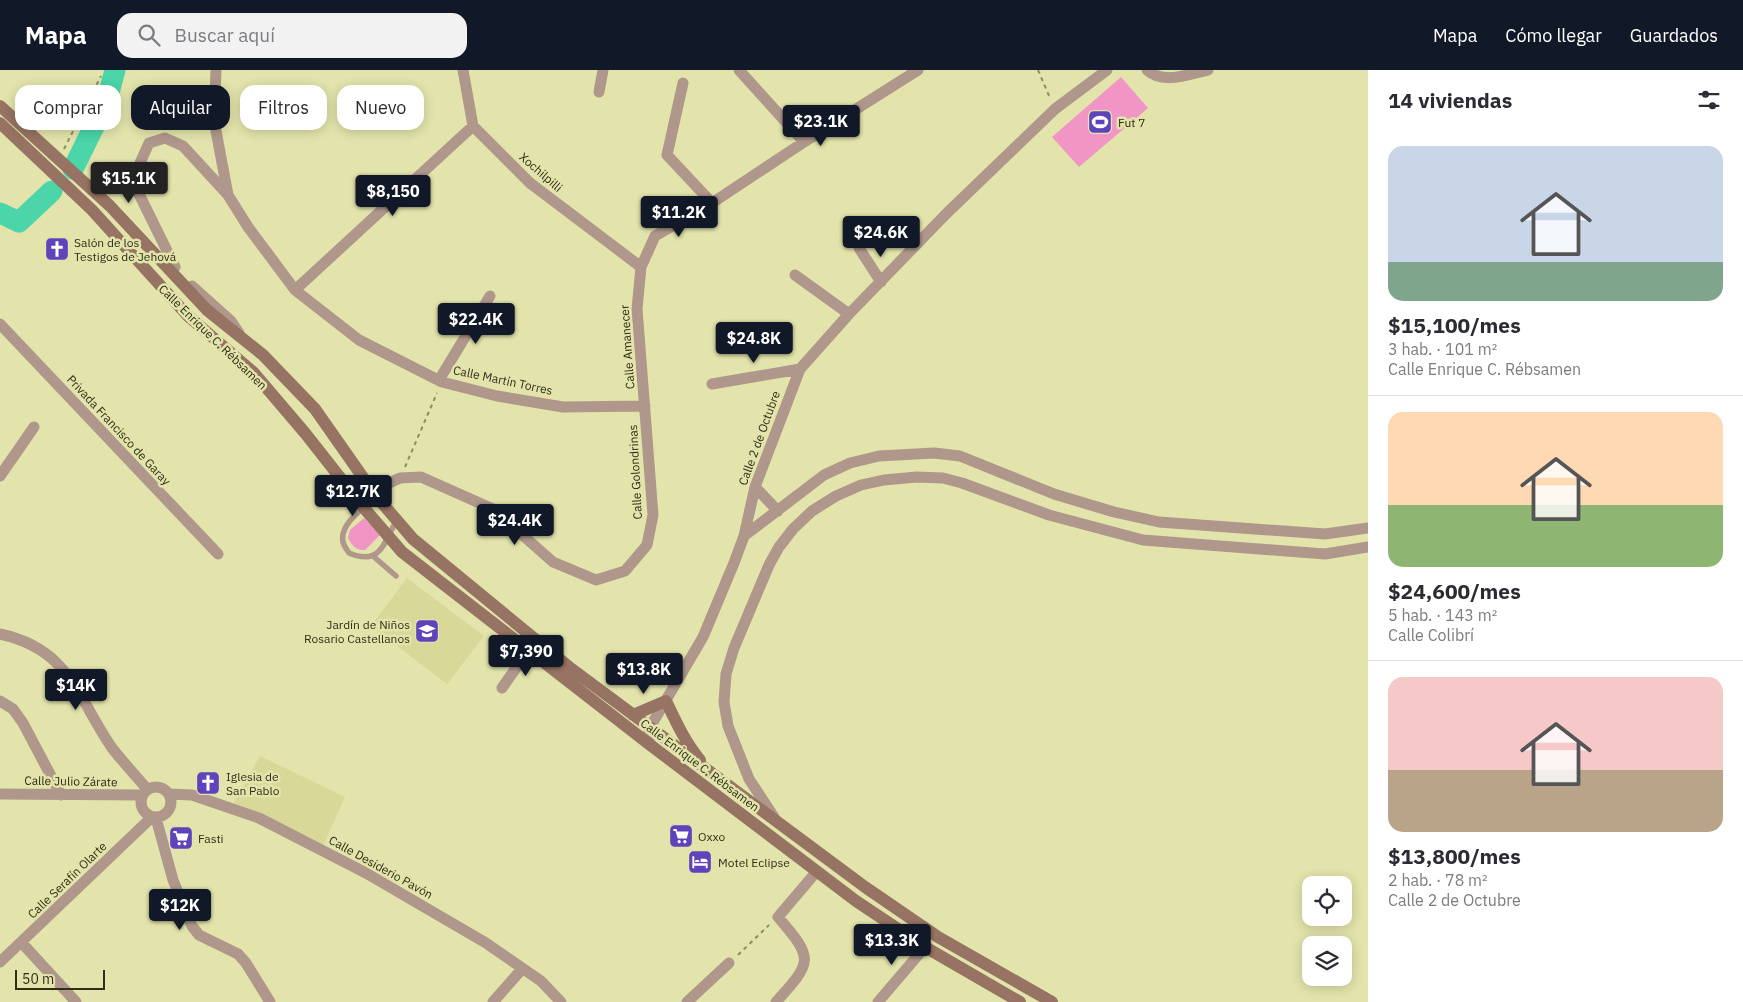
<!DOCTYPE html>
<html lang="es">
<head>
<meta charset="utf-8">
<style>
  :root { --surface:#fff; --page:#f2f2f3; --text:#2b2b33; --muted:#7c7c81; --line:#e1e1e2; --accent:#111827 }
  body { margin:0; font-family:"IBM Plex Sans",sans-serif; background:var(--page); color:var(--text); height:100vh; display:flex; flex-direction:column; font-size:19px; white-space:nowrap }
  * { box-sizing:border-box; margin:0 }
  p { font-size:16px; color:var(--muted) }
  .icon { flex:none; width:28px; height:28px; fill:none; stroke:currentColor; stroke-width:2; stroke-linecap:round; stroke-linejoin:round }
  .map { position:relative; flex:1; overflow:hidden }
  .details { display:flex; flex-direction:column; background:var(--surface); width:375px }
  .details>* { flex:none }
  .hud { position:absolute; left:15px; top:15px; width:475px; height:45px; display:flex; gap:10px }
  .tools { position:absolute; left:1302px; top:806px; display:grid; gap:10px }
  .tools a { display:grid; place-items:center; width:50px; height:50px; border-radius:10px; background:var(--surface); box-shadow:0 2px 12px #0003; font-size:25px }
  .scale { position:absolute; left:15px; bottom:12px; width:90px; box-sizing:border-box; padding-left:5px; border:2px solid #2e2e17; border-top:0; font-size:14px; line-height:18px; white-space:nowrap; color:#2e2e17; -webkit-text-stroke:4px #e3e4ab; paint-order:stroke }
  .price { position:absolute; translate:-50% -42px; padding:0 11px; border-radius:5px; background:var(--accent); color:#fff; font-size:16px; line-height:32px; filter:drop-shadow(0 1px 2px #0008) }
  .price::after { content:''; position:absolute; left:50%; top:30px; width:15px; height:11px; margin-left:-8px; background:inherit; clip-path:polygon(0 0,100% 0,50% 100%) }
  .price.current { background:#222; color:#fff }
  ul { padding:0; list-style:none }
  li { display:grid; align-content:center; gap:10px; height:265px; padding:0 20px }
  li+li { border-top:1px solid var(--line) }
  li span { display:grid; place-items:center; height:155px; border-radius:15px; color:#555 }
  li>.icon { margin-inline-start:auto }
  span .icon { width:90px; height:90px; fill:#fffc; stroke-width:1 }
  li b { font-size:21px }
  h2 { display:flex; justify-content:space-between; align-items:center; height:60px; padding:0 20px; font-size:21px }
  .pill { padding:0 18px; border-radius:15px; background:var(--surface); box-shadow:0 2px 12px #0003; font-size:18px; line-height:45px }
  .pill.current { background:var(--accent); color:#fff }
  header { display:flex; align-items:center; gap:30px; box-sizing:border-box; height:70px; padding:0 25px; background:var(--accent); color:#fff }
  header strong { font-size:24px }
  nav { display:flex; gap:28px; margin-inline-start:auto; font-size:18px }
  .search { width:350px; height:45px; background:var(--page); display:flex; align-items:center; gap:12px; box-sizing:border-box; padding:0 18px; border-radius:15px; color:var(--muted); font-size:19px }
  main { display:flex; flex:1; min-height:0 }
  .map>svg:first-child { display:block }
  .built { fill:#d8d898 }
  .green { fill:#f095c4 }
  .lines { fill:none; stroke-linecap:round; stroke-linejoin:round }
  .river { stroke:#4bd5a9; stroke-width:21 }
  .path { stroke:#8d8d64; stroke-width:2; stroke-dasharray:4 4; stroke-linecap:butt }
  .lane { stroke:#af978b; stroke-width:5.5 }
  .street { stroke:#af978b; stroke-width:11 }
  .secondary { stroke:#967362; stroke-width:12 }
  .labels { text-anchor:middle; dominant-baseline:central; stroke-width:5; stroke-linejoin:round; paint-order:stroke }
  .poi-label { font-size:12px; fill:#2e2e17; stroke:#e3e4ab; text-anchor:start }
  .street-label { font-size:12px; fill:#2e2e17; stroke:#e3e4ab }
</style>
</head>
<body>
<header>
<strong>Mapa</strong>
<div class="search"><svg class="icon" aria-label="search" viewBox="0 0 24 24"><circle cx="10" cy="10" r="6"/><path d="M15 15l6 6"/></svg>Buscar aquí</div>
<nav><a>Mapa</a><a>Cómo llegar</a><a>Guardados</a></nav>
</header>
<main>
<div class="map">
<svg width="1368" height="932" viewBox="0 0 1368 932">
  <rect width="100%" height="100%" fill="#e3e4ab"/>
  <path class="built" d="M407,508L484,566L447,614L371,556Z
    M260,686L345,727L323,776L233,733Z"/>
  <path class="green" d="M1121,7L1148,38L1079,97L1052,67Z
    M364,448L380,465L365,480C356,481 352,475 348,468L350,460Z"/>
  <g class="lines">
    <path class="river" d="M73,99L107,30L115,0
      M0,143L19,152L52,121"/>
    <path class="path" d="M1038,0L1050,28
      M64,79L101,6
      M405,397L437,323
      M738,885L769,855"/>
    <path class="lane" d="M376,426C365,438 339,453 343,472C344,476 347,480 349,483C380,496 384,474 396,451
      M373,486L396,506"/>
    <path class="street" d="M216,0L214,50L228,125L248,157L295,220L359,270L442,312L497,326L563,337L645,336
      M463,0L473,56L530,113L641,197
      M739,0L804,72
      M1147,0C1163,15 1189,4 1208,0
      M683,13L667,85L712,133
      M599,22L603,0
      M859,178L881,212
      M171,201L175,197L139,124L140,93L149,73L165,68L183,76L228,125
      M795,205L849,244
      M192,216L231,251L239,263
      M295,220L473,56
      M0,254L218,484
      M439,310L490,226
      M712,314L800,299
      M0,406L34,357
      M755,417L778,441
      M376,426L387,414L400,408L421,407L493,439L553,492L596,510L625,501L647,475L653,445L637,239L641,197L655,166L712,133L804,72L918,0
      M744,466L824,405L850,393L879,386L934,383L960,386L1054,424L1114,442L1159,452L1325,464L1368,458
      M0,564C70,579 77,627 112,678C123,692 136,706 147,719
      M502,618L528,581
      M0,631L13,639L23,653L61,725
      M649,674V659L703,567L734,493L744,466L755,417L800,299L849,244L946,144L1055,39L1107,0
      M141 732a15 15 0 1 1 30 0a15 15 0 1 1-30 0Z
      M0,724L142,725
      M169,724L192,725L259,748L366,803L486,873L541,911L561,932
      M774,747L749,709L728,656L724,632L726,604L734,578L769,495L779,477L793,459L812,441L836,426L861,415L884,410L917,407L943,408L962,413L1049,445L1143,470L1325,484L1368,477
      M156,748L173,810L192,856L199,865L238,884L246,893L270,932
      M21,872L76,932
      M0,892L152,747
      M493,932L522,899
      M687,932L729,893
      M776,932C813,891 814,889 778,847L817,801
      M878,932L925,877"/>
    <path class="secondary" d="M0,36L110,136L207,240L263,285L315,339L376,426L413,469L569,597L865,817L938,867L1052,932
      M0,53L92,140L188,246L253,302L305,363L364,438L402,482L649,674L856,831L925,877L1020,932
      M633,645L666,631C676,652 685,672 700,690"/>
  </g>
  <defs>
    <symbol id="stadium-square" viewBox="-11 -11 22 22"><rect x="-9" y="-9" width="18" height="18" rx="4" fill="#5e43bb" stroke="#e3e4ab"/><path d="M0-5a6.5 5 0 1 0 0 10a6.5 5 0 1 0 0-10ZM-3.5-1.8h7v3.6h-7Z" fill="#fff"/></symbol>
    <symbol id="church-square" viewBox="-11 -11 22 22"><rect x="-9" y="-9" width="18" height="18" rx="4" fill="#5e43bb" stroke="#e3e4ab"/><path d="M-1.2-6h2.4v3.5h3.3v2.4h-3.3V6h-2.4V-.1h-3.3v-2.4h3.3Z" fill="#fff"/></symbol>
    <symbol id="school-square" viewBox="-11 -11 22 22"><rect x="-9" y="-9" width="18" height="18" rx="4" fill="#5e43bb" stroke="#e3e4ab"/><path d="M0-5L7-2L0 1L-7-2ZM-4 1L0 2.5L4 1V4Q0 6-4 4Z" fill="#fff"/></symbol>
    <symbol id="supermarket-square" viewBox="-11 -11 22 22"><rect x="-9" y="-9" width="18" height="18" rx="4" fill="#5e43bb" stroke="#e3e4ab"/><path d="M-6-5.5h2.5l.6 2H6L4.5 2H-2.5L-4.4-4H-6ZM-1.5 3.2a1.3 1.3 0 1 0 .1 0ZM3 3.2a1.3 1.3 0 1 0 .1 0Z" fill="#fff"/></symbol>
    <symbol id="hotel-square" viewBox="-11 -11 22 22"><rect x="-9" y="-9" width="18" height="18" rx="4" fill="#5e43bb" stroke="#e3e4ab"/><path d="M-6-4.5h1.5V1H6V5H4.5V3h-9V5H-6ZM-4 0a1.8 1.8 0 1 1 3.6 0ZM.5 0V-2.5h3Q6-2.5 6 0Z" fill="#fff"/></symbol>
  </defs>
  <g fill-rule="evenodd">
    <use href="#stadium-square" x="1086" y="38" width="28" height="28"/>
    <use href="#church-square" x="43" y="165" width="28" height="28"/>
    <use href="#school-square" x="413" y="547" width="28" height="28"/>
    <use href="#church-square" x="194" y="699" width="28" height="28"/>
    <use href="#supermarket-square" x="667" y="752" width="28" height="28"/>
    <use href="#supermarket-square" x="167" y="754" width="28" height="28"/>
    <use href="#hotel-square" x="686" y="778" width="28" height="28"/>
  </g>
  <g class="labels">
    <g class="poi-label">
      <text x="1118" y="52">Fut 7</text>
      <text x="74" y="172">Salón de los<tspan x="74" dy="14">Testigos de Jehová</tspan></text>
      <text x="410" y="554" text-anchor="end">Jardín de Niños<tspan x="410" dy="14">Rosario Castellanos</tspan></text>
      <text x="226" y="706">Iglesia de<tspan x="226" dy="14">San Pablo</tspan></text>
      <text x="698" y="766">Oxxo</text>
      <text x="198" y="768">Fasti</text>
      <text x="718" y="792">Motel Eclipse</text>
    </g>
    <g class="street-label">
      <text transform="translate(541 102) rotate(41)">Xochilpilli</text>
      <text transform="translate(213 267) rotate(44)">Calle Enrique C. Rébsamen</text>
      <text transform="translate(627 277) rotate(-94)">Calle Amanecer</text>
      <text transform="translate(503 310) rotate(12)">Calle Martín Torres</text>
      <text transform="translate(119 360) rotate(47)">Privada Francisco de Garay</text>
      <text transform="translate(759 368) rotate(-70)">Calle 2 de Octubre</text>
      <text transform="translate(635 402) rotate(-93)">Calle Golondrinas</text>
      <text transform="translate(700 695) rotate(37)">Calle Enrique C. Rébsamen</text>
      <text transform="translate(71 711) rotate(1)">Calle Julio Zárate</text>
      <text transform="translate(381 797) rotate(29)">Calle Desiderio Pavón</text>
      <text transform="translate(67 810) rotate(-44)">Calle Serafín Olarte</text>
    </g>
  </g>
</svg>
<div class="tools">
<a><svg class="icon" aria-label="locate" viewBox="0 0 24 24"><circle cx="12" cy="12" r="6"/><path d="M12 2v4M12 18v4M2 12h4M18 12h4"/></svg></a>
<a><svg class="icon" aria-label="layers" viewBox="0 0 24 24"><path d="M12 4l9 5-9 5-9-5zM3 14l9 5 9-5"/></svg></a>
</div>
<div class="scale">50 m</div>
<b class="price" style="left:821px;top:77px">$23.1K</b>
<b class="price current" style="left:129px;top:134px">$15.1K</b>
<b class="price" style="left:393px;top:147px">$8,150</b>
<b class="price" style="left:679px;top:168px">$11.2K</b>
<b class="price" style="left:881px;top:188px">$24.6K</b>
<b class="price" style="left:476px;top:275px">$22.4K</b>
<b class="price" style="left:754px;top:294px">$24.8K</b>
<b class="price" style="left:353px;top:447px">$12.7K</b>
<b class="price" style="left:515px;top:476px">$24.4K</b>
<b class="price" style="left:526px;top:607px">$7,390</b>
<b class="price" style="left:644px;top:625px">$13.8K</b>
<b class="price" style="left:76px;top:641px">$14K</b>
<b class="price" style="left:180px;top:861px">$12K</b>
<b class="price" style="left:892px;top:896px">$13.3K</b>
<div class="hud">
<a class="pill">Comprar</a>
<a class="pill current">Alquilar</a>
<a class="pill">Filtros</a>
<a class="pill">Nuevo</a>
</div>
</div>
<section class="details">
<h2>14 viviendas<svg class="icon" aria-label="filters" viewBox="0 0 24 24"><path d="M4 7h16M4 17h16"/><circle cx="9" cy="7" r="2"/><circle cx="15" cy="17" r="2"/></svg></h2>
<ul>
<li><span style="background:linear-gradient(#c9d6e8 75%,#7fa58c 0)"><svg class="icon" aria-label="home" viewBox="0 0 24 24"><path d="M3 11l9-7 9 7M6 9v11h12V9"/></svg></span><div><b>$15,100/mes</b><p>3 hab. · 101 m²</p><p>Calle Enrique C. Rébsamen</p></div></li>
<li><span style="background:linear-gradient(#ffd9b3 60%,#8fb573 0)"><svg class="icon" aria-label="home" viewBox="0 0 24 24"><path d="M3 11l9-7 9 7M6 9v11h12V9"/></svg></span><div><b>$24,600/mes</b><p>5 hab. · 143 m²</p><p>Calle Colibrí</p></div></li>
<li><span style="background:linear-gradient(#f6c9c9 60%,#b9a48a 0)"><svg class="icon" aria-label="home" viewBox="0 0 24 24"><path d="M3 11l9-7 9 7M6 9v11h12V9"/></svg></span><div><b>$13,800/mes</b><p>2 hab. · 78 m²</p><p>Calle 2 de Octubre</p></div></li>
</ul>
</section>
</main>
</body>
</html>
